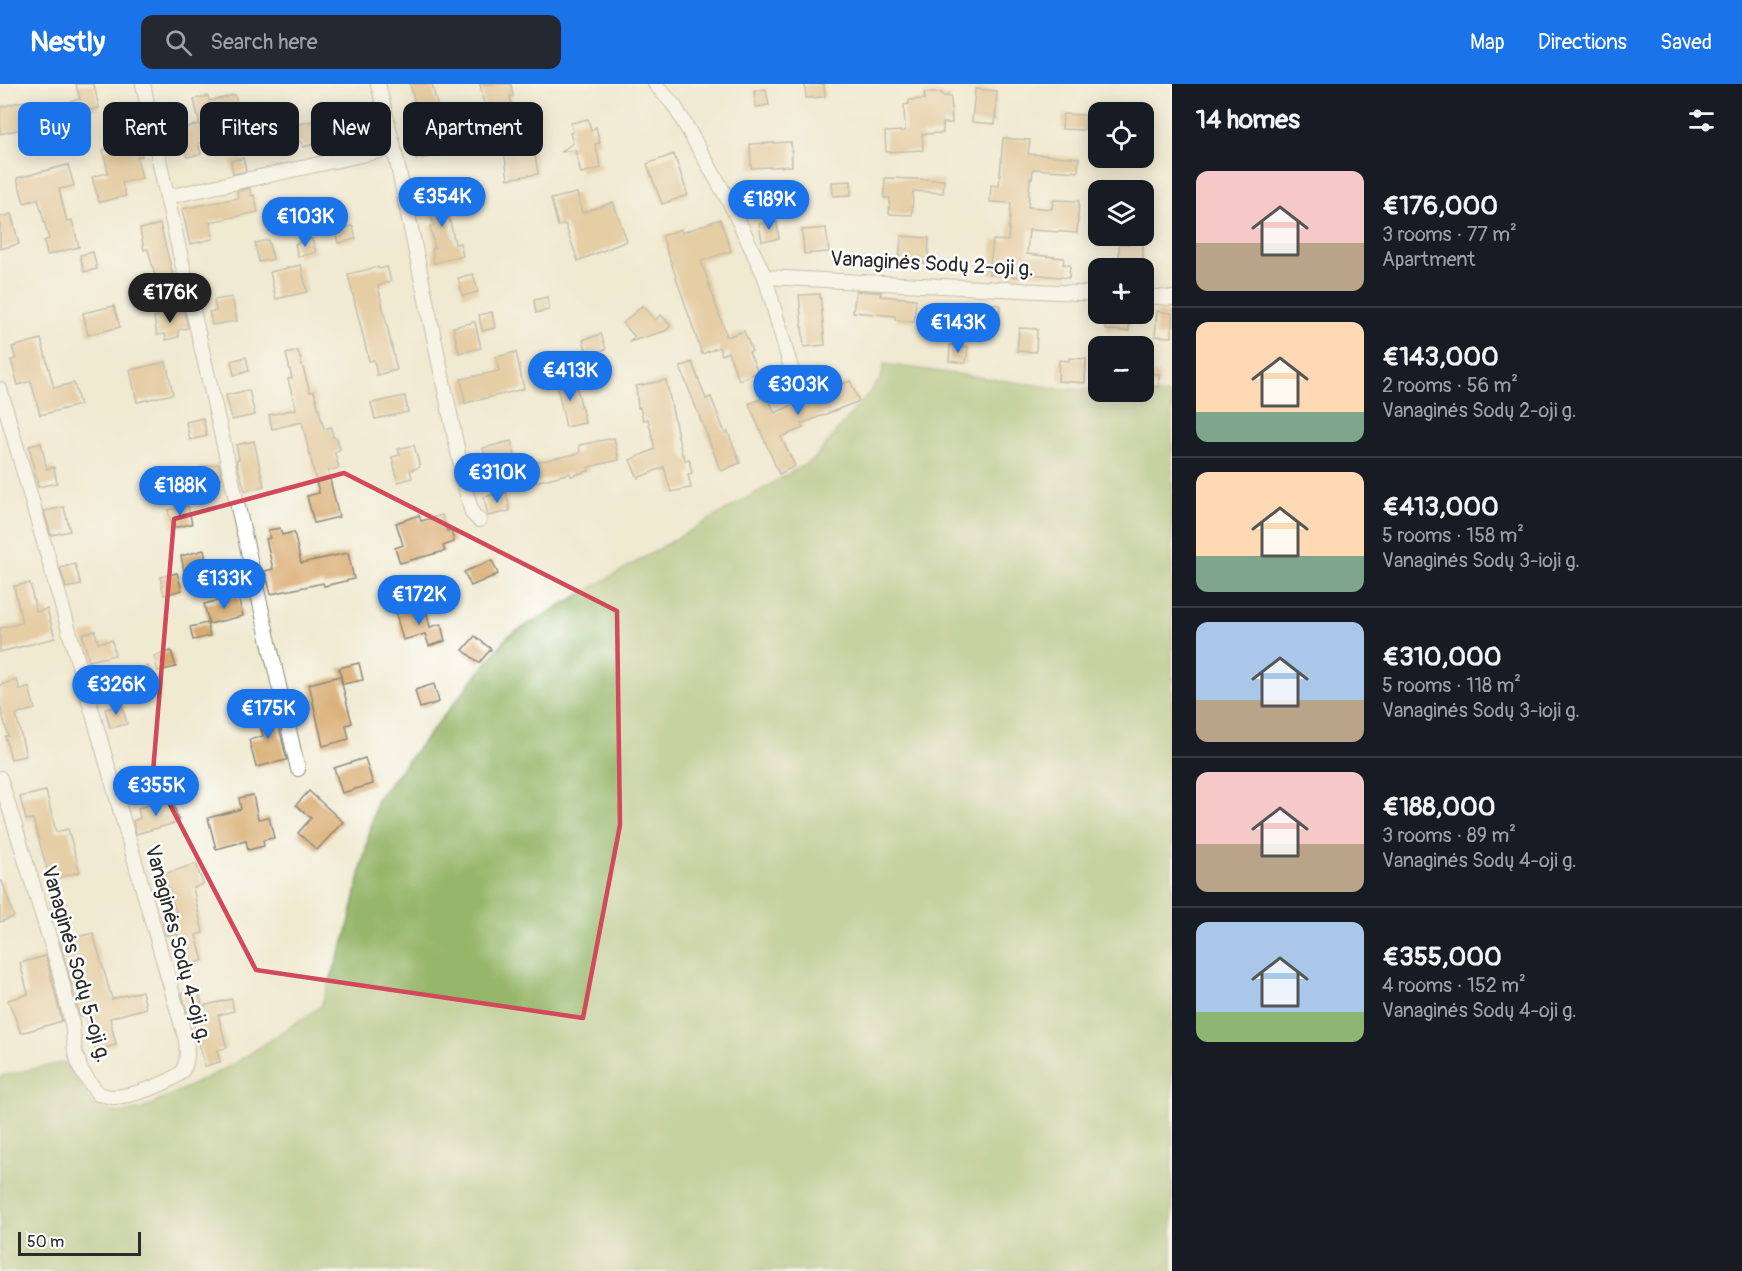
<!DOCTYPE html>
<html lang="en">
<head>
<meta charset="utf-8">
<style>
  :root { --surface:#171b24; --page:#242831; --text:#f1f3f6; --muted:#9ea1a6; --line:#363941; --accent:#1a73e8 }
  body { margin:0; font-family:Pangolin,sans-serif; background:var(--page); color:var(--text); height:100vh; display:flex; flex-direction:column; font-size:22px; white-space:nowrap }
  * { box-sizing:border-box; margin:0 }
  p { font-size:20px; color:var(--muted) }
  .icon { flex:none; width:33px; height:33px; fill:none; stroke:currentColor; stroke-width:2; stroke-linecap:round; stroke-linejoin:round }
  .map { position:relative; flex:1; overflow:hidden }
  .sheet { display:flex; flex-direction:column; background:var(--surface); width:570px }
  .sheet>* { flex:none }
  .guide { position:absolute; left:18px; top:18px; width:570px; height:54px; display:flex; gap:12px }
  .tools { position:absolute; left:1088px; top:18px; display:grid; gap:12px }
  .tools a { display:grid; place-items:center; width:66px; height:66px; border-radius:12px; background:var(--surface); box-shadow:0 3px 15px #0003; font-size:30px }
  .scale { position:absolute; left:18px; bottom:15px; width:123px; box-sizing:border-box; padding-left:6px; border:3px solid #2b2b2b; border-top:0; font-size:16px; line-height:21px; white-space:nowrap; color:#2b2b2b; -webkit-text-stroke:4px #fff; paint-order:stroke }
  .price { position:absolute; translate:-50% -51px; padding:0 14px; border-radius:21px; background:var(--accent); color:#fff; font-size:20px; line-height:39px; filter:drop-shadow(0 2px 3px #0008) }
  .price::after { content:''; position:absolute; left:50%; top:36px; width:18px; height:14px; margin-left:-9px; background:inherit; clip-path:polygon(0 0,100% 0,50% 100%) }
  .price.current { background:#222; color:#fff }
  ul { padding:0; list-style:none }
  li { display:flex; align-items:center; gap:18px; height:150px; padding:0 24px }
  li+li { border-top:2px solid var(--line) }
  li span { display:grid; place-items:center; flex:none; width:168px; height:120px; border-radius:12px; color:#555 }
  li>.icon { margin-inline-start:auto }
  span .icon { width:72px; height:72px; fill:#fffc; stroke-width:1 }
  li b { font-size:26px }
  h2 { display:flex; justify-content:space-between; align-items:center; height:72px; padding:0 24px; font-size:26px }
  .pill { padding:0 21px; border-radius:12px; background:var(--surface); box-shadow:0 3px 15px #0003; font-size:21px; line-height:54px }
  .pill.current { background:var(--accent); color:#fff }
  header { display:flex; align-items:center; gap:36px; box-sizing:border-box; height:84px; padding:0 30px; background:var(--accent); color:#fff }
  header strong { font-size:28px }
  nav { display:flex; gap:33px; margin-inline-start:auto; font-size:21px }
  .search { width:420px; height:54px; background:var(--page); display:flex; align-items:center; gap:15px; box-sizing:border-box; padding:0 21px; border-radius:12px; color:var(--muted); font-size:22px }
  main { display:flex; flex:1; min-height:0 }
  .map>svg:first-child { display:block }
  .forest { fill:#96b669; stroke:#60704a; stroke-width:1.5 }
  .building { fill:#d8aa6d }
  .lines { fill:none; stroke-linecap:round; stroke-linejoin:round }
  .minor-casing { stroke:#8e8a7e; stroke-width:16 }
  .minor { stroke:#fff; stroke-width:14 }
  .marked { fill:none; stroke:#d1495b; stroke-width:4.5; stroke-linejoin:round }
  .labels { text-anchor:middle; dominant-baseline:central; stroke-width:5; stroke-linejoin:round; paint-order:stroke }
  .street-label { font-size:21px; fill:#2b2b2b; stroke:#fff }
</style>
</head>
<body>
<header>
<strong>Nestly</strong>
<div class="search"><svg class="icon" aria-label="search" viewBox="0 0 24 24"><circle cx="10" cy="10" r="6"/><path d="M15 15l6 6"/></svg>Search here</div>
<nav><a>Map</a><a>Directions</a><a>Saved</a></nav>
</header>
<main>
<div class="map">
<svg width="1172" height="1187" viewBox="0 0 1172 1187">
  <rect width="100%" height="100%" fill="#fff"/>
  <filter id="ink" filterUnits="userSpaceOnUse"><feTurbulence type="fractalNoise" baseFrequency=".0167" numOctaves="2"/><feDisplacementMap in="SourceGraphic" scale="12" xChannelSelector="R" yChannelSelector="G"/><feConvolveMatrix kernelMatrix="1 2 1 2 8 2 1 2 1" color-interpolation-filters="sRGB"/></filter>
  <filter id="wash" filterUnits="userSpaceOnUse"><feTurbulence type="fractalNoise" baseFrequency=".008" numOctaves="4" result="noise"/><feDisplacementMap in="SourceGraphic" scale="24" xChannelSelector="R" yChannelSelector="G"/><feGaussianBlur stdDeviation="1.35" result="paint"/><feColorMatrix in="noise" values="0 0 0 0 0 0 0 0 0 0 0 0 0 0 0 0 0 1.4 0 .05"/><feComposite in="paint" operator="in"/></filter>
  <g filter="url(#wash)">
    <rect width="100%" height="100%" fill="#f0ead1"/>
    <path class="forest" d="M884,280L1059,304L1172,311V1187H0V992L65,978L94,1021L106,1027L122,1029L143,1025L234,980L321,922L347,849L377,715L508,552L814,375L881,294Z"/>
    <g id="blocks">
      <path class="building" d="M76,0H94L99,24L71,30L69,18L80,15Z
        M410,0H432L447,61L437,63L439,71L416,76L409,46L421,43Z
        M480,0H511L513,12H510L520,68L534,65L538,90L508,95L503,59L492,61Z
        M805,0H824L825,13L806,14Z
        M766,5L769,21L756,23L754,7Z
        M975,5L997,7L995,40L972,38Z
        M924,9H942V12H951L952,39H943V49L922,50L923,66L886,68L885,48L905,47L904,21L909,20V16L925,15Z
        M235,11L238,26L227,29L230,44L202,50L194,15L208,12L209,17Z
        M24,17L30,43L0,50V23Z
        M1063,30L1085,31L1084,46L1062,45Z
        M588,35L591,47L596,43L600,59L595,60L601,84L581,89L575,66L561,68L573,59L570,49L573,48L571,39Z
        M313,37L314,40L317,39L321,56H318L319,59L303,63L301,57L274,62L276,68L262,71L258,53L298,45V40Z
        M200,40L203,58L198,59L201,70L187,73L185,65L167,68L163,48Z
        M136,46L142,72L137,73L142,94L122,99L126,112L99,118L92,93L108,89L103,66L112,64L110,55L118,53V50Z
        M1003,54L1030,56L1028,70L1079,74L1078,88L1033,85L1032,95L1030,94L1028,123L1052,125L1053,116L1079,117L1077,149L1029,146L1027,170L1064,174L1063,180L1070,181L1069,194L1021,189L1020,193L989,190L993,156L1008,157L1011,119L990,118L991,101L999,102Z
        M791,58L792,82L751,84L750,60Z
        M674,70L688,111L662,120L647,80Z
        M243,74L246,87L233,90L231,77Z
        M68,81L74,102L59,105L67,138L72,136L79,163L47,171L44,157L49,155L38,115L24,119L17,94Z
        M885,94L944,96L943,109L913,107L912,131L889,130L890,114H884Z
        M851,97V111L833,112L832,98Z
        M442,102L455,160L460,159L463,172L434,179L432,165L435,164L430,142H434L425,107Z
        M250,104L251,112L254,111L258,128L210,138L213,155L190,160L182,125L238,114L237,107Z
        M577,109L582,129L613,118L627,157L578,177L565,140L558,142L551,115Z
        M11,130L19,160L0,165V133Z
        M720,135L731,167L701,177L727,253L744,247L752,267L749,268L758,288L739,296L728,268L722,271L719,263L702,270L662,152L681,145L682,149Z
        M777,138L779,155L762,157L759,140Z
        M160,140L173,192L156,196L148,165L144,166L140,145Z
        M353,142L356,155L338,159L335,146Z
        M826,144L829,168L804,170L802,146Z
        M901,152L929,154L928,179L899,177Z
        M312,155L316,168L298,173L295,160Z
        M268,156L273,175L259,178L255,159Z
        M1119,160H1143V184H1119Z
        M93,168L97,185L84,188L80,171Z
        M301,181L307,208L276,215L270,188Z
        M378,183L379,185L387,183L391,197L378,202L397,286L377,291L374,276L369,277L348,190Z
        M473,190L478,208L463,212L458,194Z
        M856,207L881,208L880,212L916,215L914,238L895,236V232L853,228Z
        M820,210L825,261L804,263L799,211Z
        M232,213L237,237L212,241L209,228L216,227L214,216Z
        M547,213L549,226L536,229L534,216Z
        M980,219L1000,221L999,239L979,237Z
        M114,222L120,243L88,251L83,229Z
        M642,222L655,236L661,231L671,242L665,247L629,258L635,253L623,239Z
        M174,225L175,229L184,227L188,244L178,246L179,253L166,256L165,250L157,251L154,233L161,231L160,228Z
        M1157,227L1172,229V253L1155,252Z
        M492,228L495,244L482,247L479,231Z
        M1107,230H1130L1129,247L1106,246Z
        M475,238L481,264L459,269L453,243Z
        M1019,244L1037,245L1036,268L1017,267Z
        M601,250L606,265L588,271L583,256Z
        M41,255L54,304L74,299L80,321L40,331L31,297L18,301L11,276L16,275L12,263Z
        M950,261L968,263L966,279L949,277Z
        M298,267L310,308L314,307L324,345L331,343L333,353L337,354L340,365L335,369L339,384L328,387L339,433L314,439L307,412L319,409L302,338L272,345L269,331L296,325L288,295L292,294L286,270Z
        M516,268L524,305L465,319L461,295L499,287L496,273Z
        M246,273L249,287L234,291L231,277Z
        M1069,274L1086,275L1085,299L1058,297L1059,276L1069,277Z
        M166,278L173,310L137,318L130,286Z
        M692,278L706,315L711,313L725,349L728,348L740,379L721,387L680,283Z
        M1143,289L1159,290V303L1143,302Z
        M824,291L829,305L850,297L859,317L801,340L803,344L781,353L795,382L779,390L749,320L767,312L775,329L813,312L808,298Z
        M575,294L585,339L566,343L556,297Z
        M666,296L682,371H684L685,376L689,375L692,389L688,390L691,404L671,408L664,383L638,394L630,376L655,365L648,335L643,336L640,323L638,324L636,302Z
        M249,306L255,331L232,336L226,311Z
        M405,312L408,328L375,335L371,319Z
        M203,334L207,352L190,356L186,338Z
        M614,354L619,376L588,383L589,387L571,392L570,389L528,400L523,381L580,369L579,361Z
        M254,357L264,402L245,407L236,376L239,375L236,361Z
        M511,357L517,379L489,386L483,364Z
        M41,359L47,385L54,383L57,399L38,403L29,362Z
        M414,361L420,383L410,386L412,394L398,398L392,373L400,371L398,365Z
        M219,380L222,394L204,397L201,383Z
        M506,408L510,427L488,432L484,413Z
        M188,422L192,440L172,444L168,426Z
        M64,423L70,447L51,451L44,427Z
        M419,431L421,437L442,431L447,447L451,446L454,458L443,462L445,467L400,479L395,464L403,461L396,439Z
        M280,444L282,451L294,448L301,479L348,469L354,495L324,502L323,499L271,510L265,487L273,485L266,455L270,454L268,446Z
        M204,466L208,485L185,491L181,472Z
        M492,476L498,490L471,502L464,488Z
        M75,480L81,501L66,504L60,484Z
        M177,489L182,506L164,511L160,493Z
        M30,499L36,528L47,525L55,554L0,568V544L22,539L14,502Z
        M238,512L243,532L209,540L204,520Z
        M425,522L430,543L441,540L445,557L429,562L425,550L403,556L396,530Z
        M207,539L210,552L193,556L190,543Z
        M95,547L98,559L112,556L115,571L89,577L82,550Z
        M475,552L491,565L479,579L463,566Z
        M171,567L176,583L158,587L154,572Z
        M359,579L363,596L343,600L339,584Z
        M148,582L155,607L124,616L119,596L134,592L132,587Z
        M340,592L352,639L346,641L349,655L323,662L309,600Z
        M17,596L20,606L29,603L35,625L16,630L26,672L11,675L5,652H8L0,621V601Z
        M434,600L439,618L420,624L415,606Z
        M122,621L127,640L110,644L105,625Z
        M274,622L287,676L256,683L249,656L263,652L256,625Z
        M365,674L373,700L342,709L334,684Z
        M46,707L56,748L68,745L80,788L50,796L33,735L26,736L20,713Z
        M309,707L343,738L317,766L298,749L311,734L296,721Z
        M253,711L258,735L269,733L274,754L263,756L264,762L248,766L246,757L216,765L208,734L241,725L239,714Z
        M172,715L179,738L136,750L133,737L140,734L138,724Z
        M196,780L203,800L193,804L203,849L196,851L203,877L186,881L178,850L165,851L161,831L176,828L164,790Z
        M2,797L14,833L0,838V798Z
        M62,814L66,830L53,833L50,817Z
        M93,849L112,915L142,907L146,924L110,934L116,961L96,966L87,931L80,933L60,857Z
        M46,872L62,937L21,949L8,916L28,910L20,879Z
        M198,905L202,922L232,915L234,927L218,931L227,964L217,966L220,978L205,982L190,927L187,928L182,909Z"/>
    </g>
  </g>
  <g filter="url(#ink)">
    <use href="#blocks" fill-opacity="0" stroke="#8e8a7e" stroke-width="1.5"/>
    <g class="lines">
      <defs>
        <path id="minor" d="M143,0L167,113L298,685
          M378,0L394,64L467,411L472,429L479,436
          M655,0L674,21L730,119L765,193L793,291
          M167,113L394,64
          M765,193L1098,210
          M1143,212L1172,214
          M0,305L186,956C187,965 188,975 184,984C176,999 129,1013 112,1013C107,1012 102,1011 98,1010L81,986L75,967L72,940L58,882L0,694"/>
      </defs>
      <use href="#minor" class="minor-casing"/>
      <use href="#minor" class="minor"/>
    </g>
  </g>
  <path d="M0 0H1172V1187H0ZM344,389L617,527L620,741L583,934L256,886L153,688L174,435Z" fill="#f0ead1" fill-opacity=".55" fill-rule="evenodd"/>
  <path class="marked" d="M344,389L617,527L620,741L583,934L256,886L153,688L174,435Z"/>
  <g class="labels">
    <g class="street-label">
      <text transform="translate(932 180) rotate(3)">Vanaginės Sodų 2-oji g.</text>
      <text transform="translate(178 860) rotate(75)">Vanaginės Sodų 4-oji g.</text>
      <text transform="translate(76 880) rotate(74)">Vanaginės Sodų 5-oji g.</text>
    </g>
  </g>
</svg>
<div class="tools">
<a><svg class="icon" aria-label="locate" viewBox="0 0 24 24"><circle cx="12" cy="12" r="6"/><path d="M12 2v4M12 18v4M2 12h4M18 12h4"/></svg></a>
<a><svg class="icon" aria-label="layers" viewBox="0 0 24 24"><path d="M12 4l9 5-9 5-9-5zM3 14l9 5 9-5"/></svg></a>
<a>+</a>
<a>−</a>
</div>
<div class="scale">50 m</div>
<b class="price" style="left:442px;top:144px">€354K</b>
<b class="price" style="left:769px;top:147px">€189K</b>
<b class="price" style="left:305px;top:164px">€103K</b>
<b class="price current" style="left:170px;top:240px">€176K</b>
<b class="price" style="left:958px;top:270px">€143K</b>
<b class="price" style="left:570px;top:318px">€413K</b>
<b class="price" style="left:798px;top:332px">€303K</b>
<b class="price" style="left:497px;top:420px">€310K</b>
<b class="price" style="left:180px;top:433px">€188K</b>
<b class="price" style="left:224px;top:526px">€133K</b>
<b class="price" style="left:419px;top:542px">€172K</b>
<b class="price" style="left:116px;top:632px">€326K</b>
<b class="price" style="left:268px;top:656px">€175K</b>
<b class="price" style="left:156px;top:733px">€355K</b>
<div class="guide">
<a class="pill current">Buy</a>
<a class="pill">Rent</a>
<a class="pill">Filters</a>
<a class="pill">New</a>
<a class="pill">Apartment</a>
</div>
</div>
<section class="sheet">
<h2>14 homes<svg class="icon" aria-label="filters" viewBox="0 0 24 24"><path d="M4 7h16M4 17h16"/><circle cx="9" cy="7" r="2"/><circle cx="15" cy="17" r="2"/></svg></h2>
<ul>
<li><span style="background:linear-gradient(#f6c9c9 60%,#b9a48a 0)"><svg class="icon" aria-label="home" viewBox="0 0 24 24"><path d="M3 11l9-7 9 7M6 9v11h12V9"/></svg></span><div><b>€176,000</b><p>3 rooms · 77 m²</p><p>Apartment</p></div></li>
<li><span style="background:linear-gradient(#ffd9b3 75%,#7fa58c 0)"><svg class="icon" aria-label="home" viewBox="0 0 24 24"><path d="M3 11l9-7 9 7M6 9v11h12V9"/></svg></span><div><b>€143,000</b><p>2 rooms · 56 m²</p><p>Vanaginės Sodų 2-oji g.</p></div></li>
<li><span style="background:linear-gradient(#ffd9b3 70%,#7fa58c 0)"><svg class="icon" aria-label="home" viewBox="0 0 24 24"><path d="M3 11l9-7 9 7M6 9v11h12V9"/></svg></span><div><b>€413,000</b><p>5 rooms · 158 m²</p><p>Vanaginės Sodų 3-ioji g.</p></div></li>
<li><span style="background:linear-gradient(#a9c7e8 65%,#b9a48a 0)"><svg class="icon" aria-label="home" viewBox="0 0 24 24"><path d="M3 11l9-7 9 7M6 9v11h12V9"/></svg></span><div><b>€310,000</b><p>5 rooms · 118 m²</p><p>Vanaginės Sodų 3-ioji g.</p></div></li>
<li><span style="background:linear-gradient(#f6c9c9 60%,#b9a48a 0)"><svg class="icon" aria-label="home" viewBox="0 0 24 24"><path d="M3 11l9-7 9 7M6 9v11h12V9"/></svg></span><div><b>€188,000</b><p>3 rooms · 89 m²</p><p>Vanaginės Sodų 4-oji g.</p></div></li>
<li><span style="background:linear-gradient(#a9c7e8 75%,#8fb573 0)"><svg class="icon" aria-label="home" viewBox="0 0 24 24"><path d="M3 11l9-7 9 7M6 9v11h12V9"/></svg></span><div><b>€355,000</b><p>4 rooms · 152 m²</p><p>Vanaginės Sodų 4-oji g.</p></div></li>
</ul>
</section>
</main>
</body>
</html>
